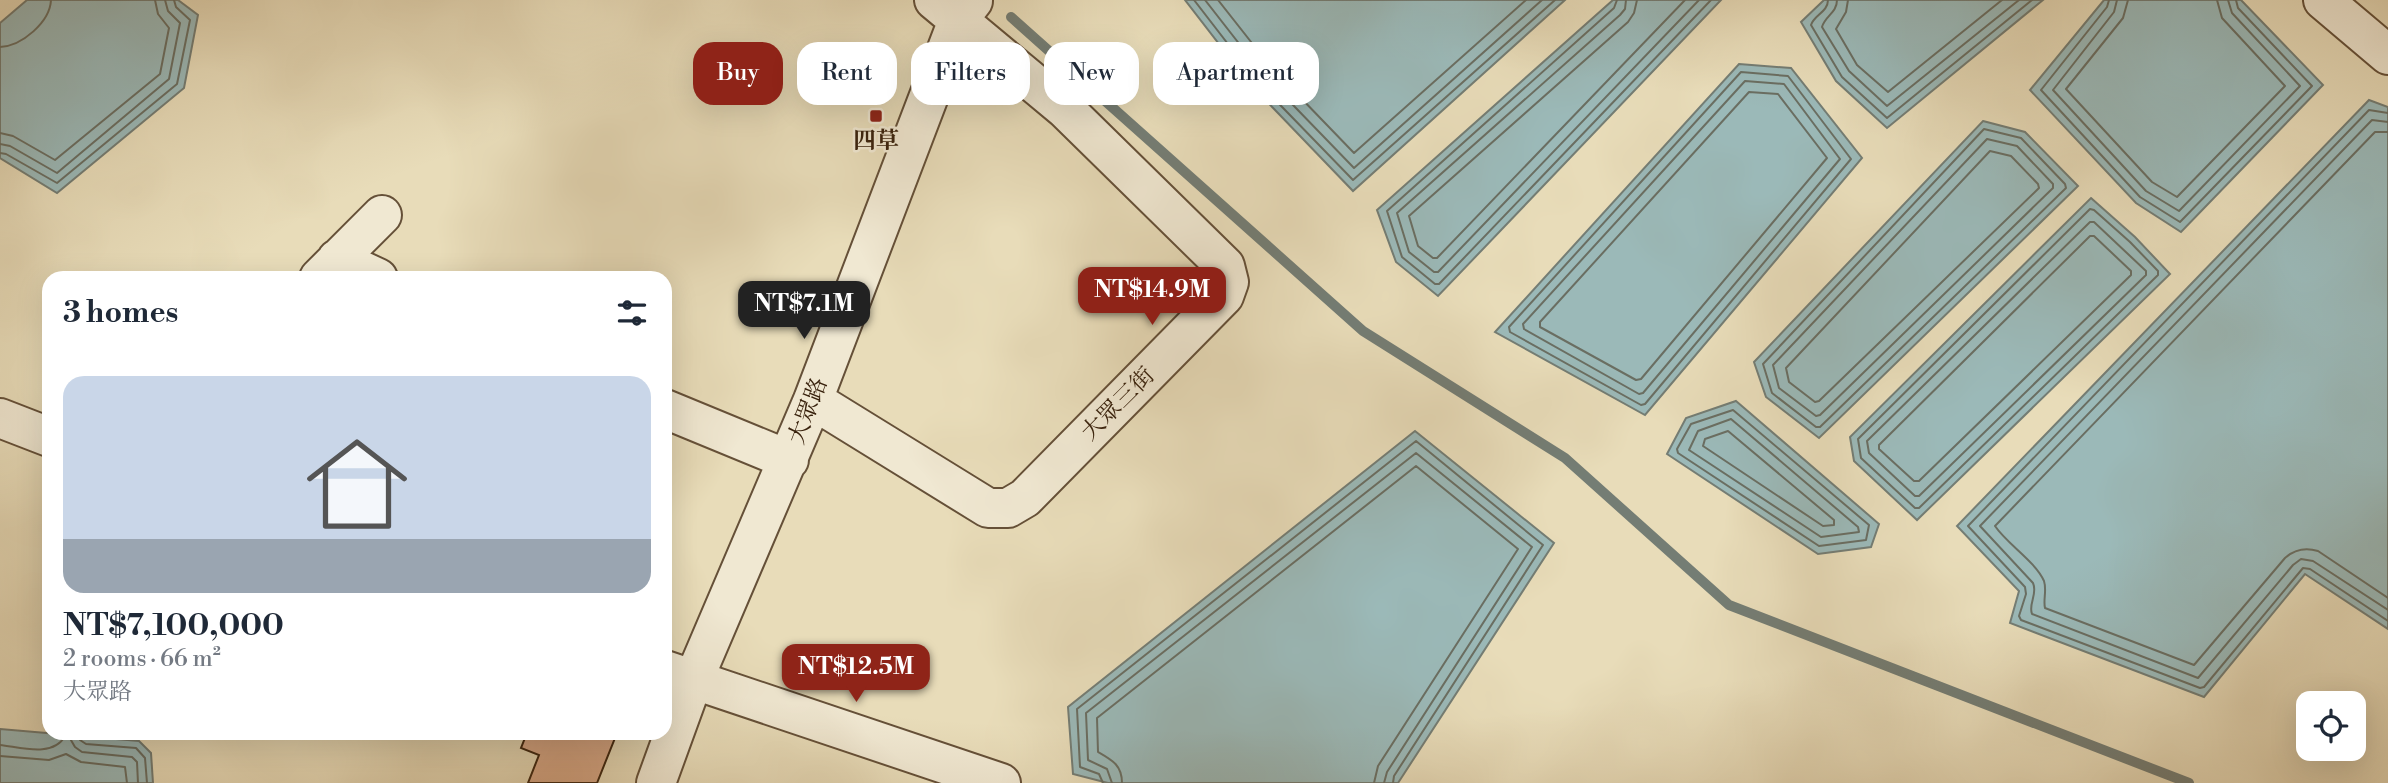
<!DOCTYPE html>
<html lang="en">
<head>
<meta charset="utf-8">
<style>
  :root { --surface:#fff; --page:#f2f2f3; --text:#1f2937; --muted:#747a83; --line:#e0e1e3; --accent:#8f2418 }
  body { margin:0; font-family:"Libre Bodoni","Noto Serif TC",serif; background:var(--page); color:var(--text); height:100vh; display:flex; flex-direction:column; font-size:26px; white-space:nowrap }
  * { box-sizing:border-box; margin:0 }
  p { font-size:23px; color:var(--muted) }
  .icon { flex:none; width:38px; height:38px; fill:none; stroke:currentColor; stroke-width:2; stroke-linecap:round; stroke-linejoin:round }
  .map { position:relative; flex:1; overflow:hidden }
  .panel { position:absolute; left:42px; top:271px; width:630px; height:469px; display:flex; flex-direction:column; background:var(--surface); border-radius:21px; box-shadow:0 7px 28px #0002 }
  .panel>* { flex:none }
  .banner { position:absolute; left:693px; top:42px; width:665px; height:63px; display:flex; gap:14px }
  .buttons { position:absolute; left:2296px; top:691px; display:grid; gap:14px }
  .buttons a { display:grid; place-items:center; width:70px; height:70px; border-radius:14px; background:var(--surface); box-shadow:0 7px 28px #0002; font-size:35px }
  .price { position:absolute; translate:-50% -60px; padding:0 16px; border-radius:14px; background:var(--accent); color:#fff; font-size:23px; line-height:46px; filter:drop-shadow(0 2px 4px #0008) }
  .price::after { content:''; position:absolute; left:50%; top:42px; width:21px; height:16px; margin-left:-10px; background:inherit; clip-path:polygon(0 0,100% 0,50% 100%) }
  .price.current { background:#222; color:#fff }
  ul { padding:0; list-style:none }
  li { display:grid; align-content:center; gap:14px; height:371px; padding:0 21px }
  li+li { border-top:2px solid var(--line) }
  li span { display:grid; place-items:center; height:217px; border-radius:21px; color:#555 }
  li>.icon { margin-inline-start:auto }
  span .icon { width:126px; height:126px; fill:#fffc; stroke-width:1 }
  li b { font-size:30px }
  h2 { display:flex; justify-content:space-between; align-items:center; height:84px; padding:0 21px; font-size:30px }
  .tag { padding:0 24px; border-radius:21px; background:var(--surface); box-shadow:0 7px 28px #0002; font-size:24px; line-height:63px }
  .tag.current { background:var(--accent); color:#fff }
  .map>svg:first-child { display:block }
  .water { fill:#9bb9b8; stroke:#747d74; stroke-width:2 }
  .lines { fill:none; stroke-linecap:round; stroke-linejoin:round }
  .shore { stroke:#6a6e62; stroke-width:2 }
  .stream { stroke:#747d74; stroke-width:10 }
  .building { fill:#d8a888; stroke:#39220d; stroke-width:2 }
  .minor-casing { stroke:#655038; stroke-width:42 }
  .minor { stroke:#f0e8d2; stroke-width:38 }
  .poi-dot { fill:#8f2418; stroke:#f0e8d2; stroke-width:2.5 }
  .labels { text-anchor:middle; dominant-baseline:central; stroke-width:5; stroke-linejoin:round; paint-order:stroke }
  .poi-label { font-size:23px; font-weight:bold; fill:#39220d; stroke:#f0e8d2 }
  .street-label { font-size:23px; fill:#39220d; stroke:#f0e8d2 }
</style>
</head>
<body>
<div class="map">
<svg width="2388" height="783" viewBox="0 0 2388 783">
  <rect width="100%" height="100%" fill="#e8dcb9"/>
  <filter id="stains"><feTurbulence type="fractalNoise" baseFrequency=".00286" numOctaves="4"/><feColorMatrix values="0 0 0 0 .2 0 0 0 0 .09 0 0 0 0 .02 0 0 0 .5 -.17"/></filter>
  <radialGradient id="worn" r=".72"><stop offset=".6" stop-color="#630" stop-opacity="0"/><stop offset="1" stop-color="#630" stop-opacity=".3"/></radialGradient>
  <path class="water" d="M27,0H178L198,15L184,88L57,193L0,158V23Z
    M1185,0H1565L1353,191L1250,84Z
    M1613,0H1721L1438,296L1396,262L1377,210Z
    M1824,0H2043L1887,128L1836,81L1801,22Z
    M2104,0H2241L2323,85L2181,232L2136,203L2030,90Z
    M1739,64L1791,68L1862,158L1645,415L1495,332Z
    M2369,100L2388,107V629L2305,574L2204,697L2010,623L2019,591L1957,526Z
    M1983,121L2025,132L2078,186L1819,438L1766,397L1754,362Z
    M2091,198L2135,237L2170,274L1917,520L1854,461L1850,437Z
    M1736,401L1879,524L1871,547L1818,554L1667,454L1686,418Z
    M1415,431L1554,543L1398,783H1108L1073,774L1068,707Z
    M0,729L139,741L151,753L153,783H0Z"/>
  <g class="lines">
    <path class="shore" d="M1194,0L1255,79L1353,180L1555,0
      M1205,0L1262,73L1354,168L1542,0
      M1218,0L1270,66L1354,153L1526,0
      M1617,0L1614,8L1387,211L1402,257L1435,284H1439L1711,0
      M1626,0L1625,9L1620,15L1397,213L1409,252L1434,272H1438L1699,0
      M1637,0L1634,13L1628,22L1409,216L1418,246L1433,258H1437L1685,0
      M1828,0C1828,12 1814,15 1811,25L1842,77L1887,118L2032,0
      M1837,0C1837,13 1825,16 1822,27L1849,71L1887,106L2019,0
      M1848,0L1846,12L1836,29L1857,65L1888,92L2002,0
      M2109,0L2107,7L2041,90L2140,197L2180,222L2312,86L2238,8L2236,0
      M2117,0L2114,12L2053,90L2146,191L2179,211L2300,86L2232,13L2228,0
      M2128,0L2123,18L2066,89L2152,182L2177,197L2285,86L2222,18L2217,0
      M0,47C22,46 50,22 51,0
      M1741,72L1788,76L1851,159L1645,404L1641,405L1510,332L1509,327Z
      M1745,81L1784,84L1840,159L1643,393L1639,394L1524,329L1523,324Z
      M1749,92L1778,94L1827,158L1641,379L1636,380L1540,327V322Z
      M2388,113L2369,110L1968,526L2025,587L2026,594L2019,616L2021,620L2200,688L2204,687L2303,568L2310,569L2388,621
      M2388,122L2372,120L1980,526L2033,583C2038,594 2028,604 2032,614L2198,678L2293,565L2301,559L2313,561L2388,610
      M1984,129L2021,138L2065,184L2066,188L1820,427H1816L1772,393L1763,364Z
      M2388,132H2375L1995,526C2007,544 2035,561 2044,581C2047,590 2043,600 2045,608L2194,665L2285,558C2295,549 2305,547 2318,551L2388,598
      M0,133L13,136L55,160L160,74L169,28L158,14L155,0
      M1987,139L2017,146L2053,184V188L1820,415L1816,416L1779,388L1773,365Z
      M0,144L10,146L57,173L169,79L180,23L168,11L165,0
      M1990,151L2011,156L2038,184L2039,188L1819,401L1815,402L1789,382L1786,368Z
      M0,153L6,154L57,183L177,84L190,20L176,7L174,0
      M2090,209L2094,210L2130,242L2158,271V275L1919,508H1915L1861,458L1858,439Z
      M2090,222H2094L2146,271V275L1919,496H1915L1869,453L1867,441Z
      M2090,236H2094L2131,271V275L1919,481H1914L1879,449V445Z
      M1733,410L1869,525L1866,540L1819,546L1678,453L1677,449L1691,424Z
      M1731,419L1858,527L1859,532L1821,537L1689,450L1698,431Z
      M1728,431L1834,520V525L1823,526L1703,446L1705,439Z
      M79,733L80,740L86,744L136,748L145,758L147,783
      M0,745C20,747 53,758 65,736L68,735L75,747L82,752L132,757L137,762L138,783
      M0,756L49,760L66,754L81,762L125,767L127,783
      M1103,783L1099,774L1080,767L1077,709L1416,441L1543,545L1394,776L1393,783
      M1112,783L1107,769L1088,760L1086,713L1416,453L1532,547L1387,772L1384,783
      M1122,783C1122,765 1112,760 1098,752L1097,718L1416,466L1518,549L1378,766L1374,783"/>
    <path class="stream" d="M1011,17L1363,331L1565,458L1729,605L2189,783"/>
  </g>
  <path class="building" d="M527,733H617L597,783H528L539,755L521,748Z"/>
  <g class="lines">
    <defs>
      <path id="minor" d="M2323,0L2388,55
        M337,259L378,278
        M319,278L382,215
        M813,400L988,508H1008L1025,498L1224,296L1229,282L1225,266L1065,109L934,0
        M665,409L789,460
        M0,418L49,437
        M665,670L1001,783
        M656,783L693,681L813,400L958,20L973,1"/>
    </defs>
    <use href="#minor" class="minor-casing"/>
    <use href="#minor" class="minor"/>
  </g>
  <rect class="poi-dot" x="869" y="109" width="14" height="14" rx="3.5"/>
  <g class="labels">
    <g class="poi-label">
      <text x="876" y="141">四草</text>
    </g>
    <g class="street-label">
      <text transform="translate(1118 404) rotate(-45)">大眾三街</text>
      <text transform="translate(808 411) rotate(-69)">大眾路</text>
    </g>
  </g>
  <rect width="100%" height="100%" filter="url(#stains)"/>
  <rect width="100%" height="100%" fill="url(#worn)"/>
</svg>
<div class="buttons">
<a><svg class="icon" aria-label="locate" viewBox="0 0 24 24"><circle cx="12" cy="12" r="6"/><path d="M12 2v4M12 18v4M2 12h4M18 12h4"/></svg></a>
</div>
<b class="price" style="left:1152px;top:327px">NT$14.9M</b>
<b class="price current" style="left:804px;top:341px">NT$7.1M</b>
<b class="price" style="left:856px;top:704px">NT$12.5M</b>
<div class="banner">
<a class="tag current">Buy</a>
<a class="tag">Rent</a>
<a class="tag">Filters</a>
<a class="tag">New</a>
<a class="tag">Apartment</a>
</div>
<section class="panel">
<h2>3 homes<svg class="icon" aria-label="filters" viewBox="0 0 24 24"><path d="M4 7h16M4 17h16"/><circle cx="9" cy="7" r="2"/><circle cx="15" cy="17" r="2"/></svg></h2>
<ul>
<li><span style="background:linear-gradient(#c9d6e8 75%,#9aa5b1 0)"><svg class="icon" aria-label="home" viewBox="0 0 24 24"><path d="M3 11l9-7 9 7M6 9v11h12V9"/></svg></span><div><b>NT$7,100,000</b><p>2 rooms · 66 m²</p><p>大眾路</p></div></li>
</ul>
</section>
</div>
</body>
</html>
